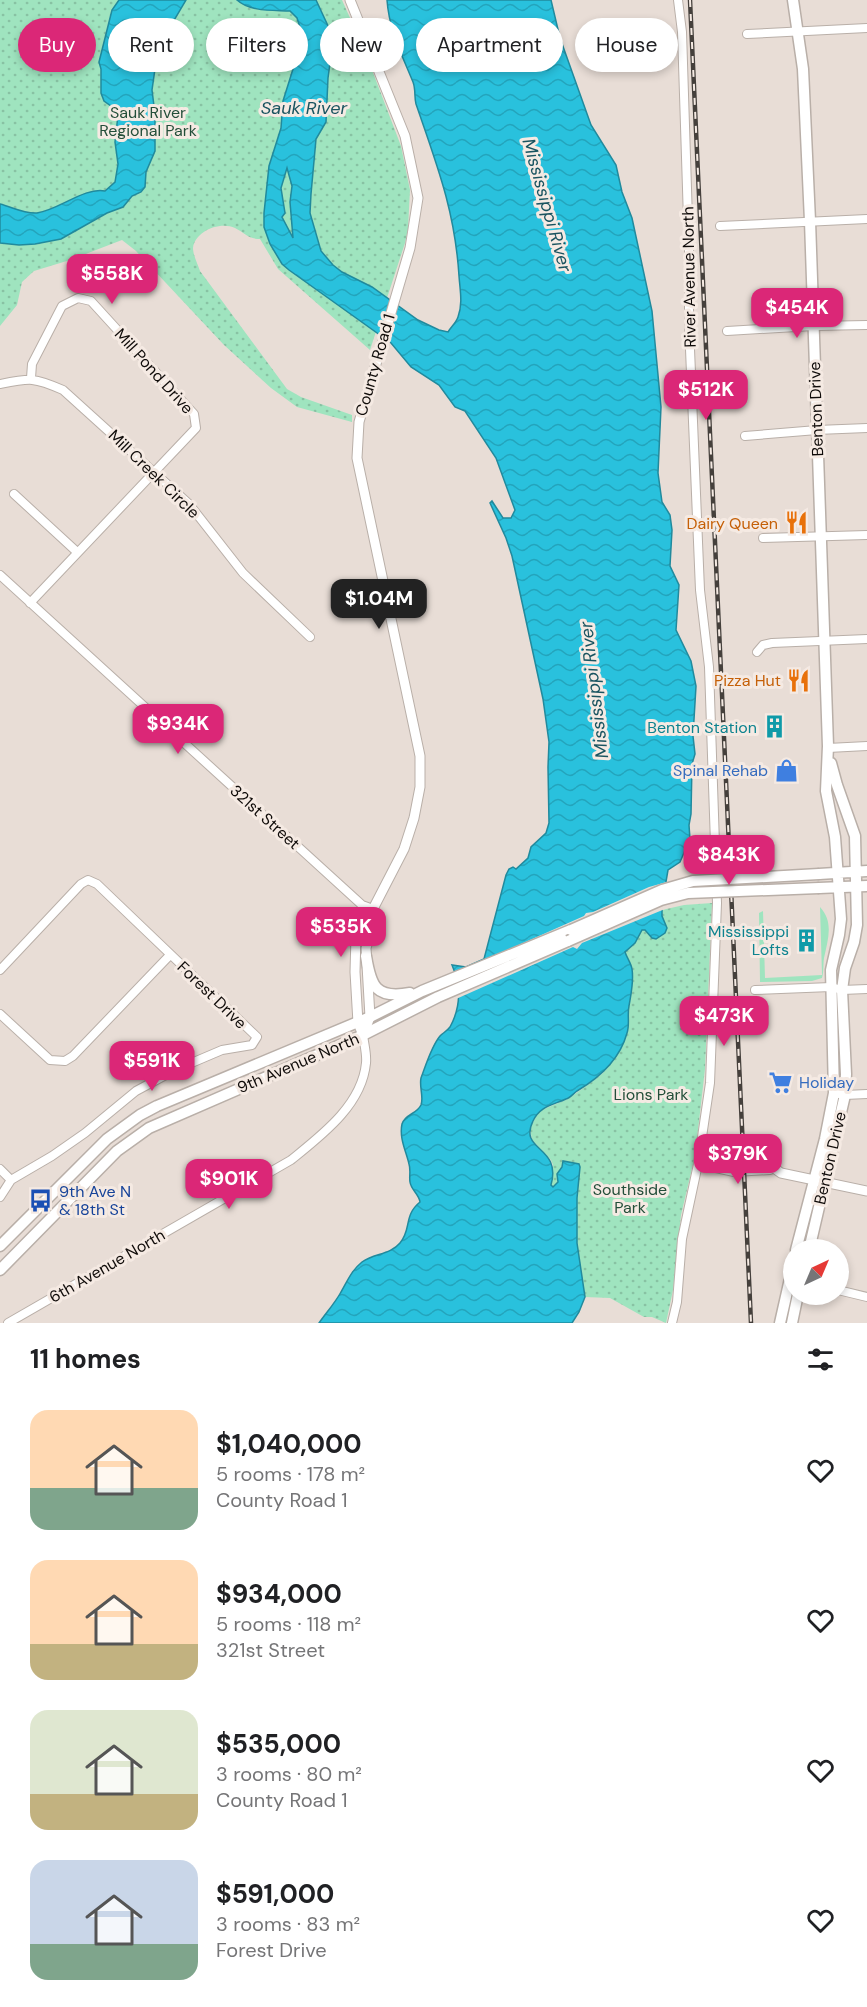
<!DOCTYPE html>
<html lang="en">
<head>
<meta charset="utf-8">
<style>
  :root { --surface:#fff; --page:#f6f6f6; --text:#202124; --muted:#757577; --accent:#db2777 }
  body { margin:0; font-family:"DM Sans",sans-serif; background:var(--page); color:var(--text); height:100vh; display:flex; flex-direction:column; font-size:22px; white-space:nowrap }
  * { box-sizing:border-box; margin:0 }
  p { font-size:20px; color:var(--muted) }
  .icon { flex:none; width:33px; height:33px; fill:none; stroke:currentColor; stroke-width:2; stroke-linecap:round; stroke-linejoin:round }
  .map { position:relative; height:1323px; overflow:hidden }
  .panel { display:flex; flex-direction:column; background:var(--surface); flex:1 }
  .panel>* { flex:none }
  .banner { position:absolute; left:18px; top:18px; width:831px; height:54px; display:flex; gap:12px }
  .needle { width:39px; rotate:44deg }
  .fabs { position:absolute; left:783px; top:1239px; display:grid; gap:12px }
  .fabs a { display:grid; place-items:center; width:66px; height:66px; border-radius:50%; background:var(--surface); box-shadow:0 3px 9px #0003; font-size:30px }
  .price { position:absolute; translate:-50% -51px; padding:0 14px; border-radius:12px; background:var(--accent); color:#fff; font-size:20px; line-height:39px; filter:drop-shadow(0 2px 3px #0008) }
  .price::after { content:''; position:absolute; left:50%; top:36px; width:18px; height:14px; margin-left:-9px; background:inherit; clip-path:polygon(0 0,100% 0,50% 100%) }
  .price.active { background:#222; color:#fff }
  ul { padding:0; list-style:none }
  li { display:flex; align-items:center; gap:18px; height:150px; padding:0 30px }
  li span { display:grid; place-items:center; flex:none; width:168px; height:120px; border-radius:18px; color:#555 }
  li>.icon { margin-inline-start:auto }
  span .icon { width:72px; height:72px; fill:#fffc; stroke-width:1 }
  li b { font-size:26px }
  h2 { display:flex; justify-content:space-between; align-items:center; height:72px; padding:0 30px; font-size:26px }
  .tag { padding:0 21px; border-radius:27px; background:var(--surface); box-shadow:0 3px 9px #0003; font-size:21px; line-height:54px }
  .tag.active { background:var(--accent); color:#fff }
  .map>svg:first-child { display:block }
  .grass { fill:#9fe4bf }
  .park { fill:url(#park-dots) }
  .water { fill:url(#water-waves); stroke:#218a9d; stroke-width:1.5; fill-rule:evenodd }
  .pier { fill:#e8ddd6 }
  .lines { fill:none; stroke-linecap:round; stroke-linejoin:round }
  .minor-casing { stroke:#b9afa8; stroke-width:10 }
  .tertiary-casing { stroke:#b9afa8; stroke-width:11 }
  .secondary-casing { stroke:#b9afa8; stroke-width:13 }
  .minor { stroke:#fff; stroke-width:8 }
  .tertiary { stroke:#fff; stroke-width:9 }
  .secondary { stroke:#fff; stroke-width:10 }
  .rail-casing { stroke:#45403c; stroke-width:4.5 }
  .rail { stroke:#f5eae3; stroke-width:2; stroke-dasharray:7; stroke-linecap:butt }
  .secondary-bridge-casing { stroke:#b9afa8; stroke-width:13; stroke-linecap:butt }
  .secondary-bridge { stroke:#fff; stroke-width:10 }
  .labels { text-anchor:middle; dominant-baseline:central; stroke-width:6; stroke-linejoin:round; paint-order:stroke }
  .park-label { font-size:16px; fill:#234e39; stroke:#f5eae3 }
  .street-label { font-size:16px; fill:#0f0b09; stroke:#f5eae3 }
  .food-label { font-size:16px; fill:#c56008; stroke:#f5eae3; text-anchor:end }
  .culture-label { font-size:16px; fill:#0d838f; stroke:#f5eae3; text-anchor:end }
  .shop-label { font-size:16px; fill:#366cbe; stroke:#f5eae3; text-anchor:end }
  .transit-label { font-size:16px; fill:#164399; stroke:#f5eae3; text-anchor:start }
  .water-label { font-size:18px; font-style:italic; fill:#1a5460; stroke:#f5eae3 }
</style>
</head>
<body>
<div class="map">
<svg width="867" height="1323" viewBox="0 0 867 1323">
  <defs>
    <pattern id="park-dots" width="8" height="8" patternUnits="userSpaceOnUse" patternTransform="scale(1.5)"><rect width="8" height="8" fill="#9fe4bf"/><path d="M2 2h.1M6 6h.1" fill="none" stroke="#88c2a3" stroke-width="1.8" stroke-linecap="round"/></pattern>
    <pattern id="water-waves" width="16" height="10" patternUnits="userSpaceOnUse" patternTransform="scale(1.5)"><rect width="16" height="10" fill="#29c1dd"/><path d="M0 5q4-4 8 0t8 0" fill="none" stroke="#23a4bc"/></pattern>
  </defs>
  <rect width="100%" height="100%" fill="#e8ddd6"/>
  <path class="grass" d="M820,907C834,922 828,939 824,958C823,965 824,971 822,978L812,981L760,982L759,913L763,911L765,978L822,975Z"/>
  <path class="park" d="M0,0H342L364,49L401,146L410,190L408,229L405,243L370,350L278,269L260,239C248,239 245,233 235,228C220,221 195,231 193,248C193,255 198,265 200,271L287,389L301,397L352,415V422L297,407L271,388L224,345L136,251L122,240L70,260L34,271L22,282L17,305L0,326Z
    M712,903L705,1069L695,1156L681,1215L673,1290L666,1323L652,1317H644L610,1298L585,1297C575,1255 574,1209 580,1167L562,1163V1167L557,1174L558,1182L553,1187L551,1185L553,1165L551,1160L532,1140L530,1128L539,1111L568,1099L589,1084L603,1073L619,1051L628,1031V1011L632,984L625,952L635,942L642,930H645L662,917V910L684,905Z"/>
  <path class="water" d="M119,0H186L160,44L157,55L152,90L155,114V151L146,172L145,187L141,192L132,196L123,207L107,213L61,239L35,244L19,245L0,243V204C12,207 24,214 37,213C59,210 84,187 105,191L115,182L118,164L115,142L118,115L115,109L104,101L101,93V69L99,62L112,10Z
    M237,0H316L329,28L332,49L328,78L326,122L316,139L311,194L310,213L321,251L333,265L342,272L372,287L418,320L439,330L448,332C451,327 456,323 458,317C463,304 460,290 459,276C455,211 437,165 416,104C414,97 416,90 413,82C402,55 389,30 387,0H551L560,38L591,125L616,165L622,192L632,218L652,311L661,407L658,473L662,502L670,515L672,530L670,566L679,585L676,630L691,661L696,686L693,736L695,754L692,764L691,814L689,825L690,839L680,862L668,870L662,905V916L667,928L665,933L656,939L652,938L645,930H642L635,943L625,952C627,958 631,963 632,969C634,981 631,994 629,1006C627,1015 630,1024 627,1033C620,1059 599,1078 577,1091C573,1094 570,1098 566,1099C553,1105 540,1106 533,1121C518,1152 562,1145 551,1185L553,1187L558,1182L557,1174L562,1167L563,1161L579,1164L580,1167L577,1198V1243L585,1297L579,1312L572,1323H319C326,1313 335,1303 341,1292C348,1280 351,1271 362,1262C374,1253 390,1255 400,1243C412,1229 403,1216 420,1202C419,1194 411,1190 410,1182C409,1177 411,1170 409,1164C406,1151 399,1138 402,1124C405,1114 417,1114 421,1105C424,1097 419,1087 421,1078C426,1065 431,1047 440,1036C443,1033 447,1031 450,1027C461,1007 461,986 452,965L466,967L484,959L506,875L509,869L513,867L516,869L528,858L531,847L546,833L549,823L548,767L549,742L543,699L512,556L506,538L490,503L492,501L503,518H511L515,510L496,458L465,411L455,407L439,385L411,367L391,343L289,270L282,264L270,244L264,227V213L269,166L281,128L283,101L293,69L305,43L297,18L290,11C273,10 250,12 237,0ZM287,168L292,186L290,202L293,238L282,217L285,213L281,188Z"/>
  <path class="pier" d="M670,881L665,909L582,943L577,949L573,947L456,999V984L453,974L584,916L586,913L593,912L649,887Z"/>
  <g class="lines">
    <defs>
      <path id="minor" d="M747,34L867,28
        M720,226L867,219
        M727,331L813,326L867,325
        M0,384C30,378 34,377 63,390L189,504L243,573L310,637
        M745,436L817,430L867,428
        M14,494L77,552
        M763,538L867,535
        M0,575L362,905L373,909
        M30,603L196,428L194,414L91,301L78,298L62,306L32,364L31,378
        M757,652L763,645L772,643L867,639
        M828,748L867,746
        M0,970L81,884L88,880L97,884L257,1037L252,1045L222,1050L175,1070L136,1091L85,1133L52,1156L11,1180L0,1197
        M755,990L831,987L842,990L867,989
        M0,1014L50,1060L65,1061L73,1056L170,955
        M834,1093L845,1095L867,1094
        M698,1164L734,1172L770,1170L774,1168
        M0,1169L11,1180
        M838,1290L867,1297
        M8,1323L291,1160C322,1135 362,1105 366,1063C367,1054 364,1044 363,1035
        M672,1323L677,1302L682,1239L698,1164L710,1083L717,903L709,667L700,590L689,325V251L682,32L678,0"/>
      <path id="tertiary" d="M350,0L405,136L418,198L410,248L359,422L357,458L420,756V787L414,818L404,849L373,909L364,918L356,935L355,972L358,1023L363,1035
        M363,1035L370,1017L366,948L374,922L373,909
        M774,1168L781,1173L867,1191"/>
      <path id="secondary" d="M793,0L803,69L810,221L828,746L826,791L835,837L841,919L839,935L831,970L834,1093L825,1139L796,1250
        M819,874L867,871
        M819,888L867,886
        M366,956C371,987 376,999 410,993
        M0,1246L107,1139L140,1115L157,1106L370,1017L422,991L571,930
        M809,1250L845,1095L846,1074L842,990L845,968L854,942L857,925L855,836L837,785L831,763
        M0,1270L117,1151L149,1128L363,1035L438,997L568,941
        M780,1323L794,1261
        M792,1323L798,1294"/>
    </defs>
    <use href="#minor" class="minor-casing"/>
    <use href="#tertiary" class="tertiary-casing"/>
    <use href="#secondary" class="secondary-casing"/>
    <use href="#minor" class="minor"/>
    <use href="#tertiary" class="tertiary"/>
    <use href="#secondary" class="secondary"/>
    <defs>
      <path id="rail" d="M690,0L751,1323"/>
    </defs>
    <use href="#rail" class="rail-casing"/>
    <use href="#rail" class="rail"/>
    <defs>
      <path id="secondary-bridge" d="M571,930L662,890L693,881L819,874
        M568,941L661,900L688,893L819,888"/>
    </defs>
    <use href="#secondary-bridge" class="secondary-bridge-casing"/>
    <use href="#secondary-bridge" class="secondary-bridge"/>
  </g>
  <defs>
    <symbol id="restaurant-bare" viewBox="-9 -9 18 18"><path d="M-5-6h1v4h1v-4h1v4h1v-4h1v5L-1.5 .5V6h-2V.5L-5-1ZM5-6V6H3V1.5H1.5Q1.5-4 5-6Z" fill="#e8710a" stroke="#f5eae3" stroke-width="2.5" paint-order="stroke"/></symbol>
    <symbol id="building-bare" viewBox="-9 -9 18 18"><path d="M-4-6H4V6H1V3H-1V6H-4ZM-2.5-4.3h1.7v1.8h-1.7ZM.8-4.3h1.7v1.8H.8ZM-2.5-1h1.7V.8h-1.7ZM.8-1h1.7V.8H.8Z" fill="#0f9aa8" stroke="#f5eae3" stroke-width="2.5" paint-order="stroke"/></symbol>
    <symbol id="shop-bare" viewBox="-9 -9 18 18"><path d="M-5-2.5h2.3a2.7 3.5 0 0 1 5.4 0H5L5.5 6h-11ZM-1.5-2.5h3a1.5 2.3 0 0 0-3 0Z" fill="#3f7fe0" stroke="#f5eae3" stroke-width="2.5" paint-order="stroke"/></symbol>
    <symbol id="supermarket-bare" viewBox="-9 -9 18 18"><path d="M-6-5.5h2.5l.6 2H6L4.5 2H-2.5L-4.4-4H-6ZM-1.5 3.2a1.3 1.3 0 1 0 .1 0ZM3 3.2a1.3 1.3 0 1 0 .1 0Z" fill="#3f7fe0" stroke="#f5eae3" stroke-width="2.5" paint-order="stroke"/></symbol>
    <symbol id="bus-bare" viewBox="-9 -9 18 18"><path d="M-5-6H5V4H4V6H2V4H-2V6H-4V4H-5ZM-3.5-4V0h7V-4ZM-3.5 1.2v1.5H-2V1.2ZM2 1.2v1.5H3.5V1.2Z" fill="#1a4fb4" stroke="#f5eae3" stroke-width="2.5" paint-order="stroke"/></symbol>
  </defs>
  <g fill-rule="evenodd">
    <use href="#restaurant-bare" x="780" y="506" width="33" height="33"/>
    <use href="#restaurant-bare" x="782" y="664" width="33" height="33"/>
    <use href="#building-bare" x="758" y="710" width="33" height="33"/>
    <use href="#shop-bare" x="770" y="754" width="33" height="33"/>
    <use href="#building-bare" x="790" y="924" width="33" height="33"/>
    <use href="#supermarket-bare" x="764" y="1066" width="33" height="33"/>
    <use href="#bus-bare" x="24" y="1184" width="33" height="33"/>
  </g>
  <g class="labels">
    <g class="park-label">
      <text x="148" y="112">Sauk River<tspan x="148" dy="18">Regional Park</tspan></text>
      <text x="651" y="1094">Lions Park</text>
      <text x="630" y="1189">Southside<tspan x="630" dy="18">Park</tspan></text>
    </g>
    <g class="street-label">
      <text transform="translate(689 277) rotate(-91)">River Avenue North</text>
      <text transform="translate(375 365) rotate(-74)">County Road 1</text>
      <text transform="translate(154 371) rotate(48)">Mill Pond Drive</text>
      <text transform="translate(816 409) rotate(-92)">Benton Drive</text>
      <text transform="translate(154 474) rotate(44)">Mill Creek Circle</text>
      <text transform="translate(265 817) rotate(42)">321st Street</text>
      <text transform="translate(212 995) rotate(44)">Forest Drive</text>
      <text transform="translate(298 1063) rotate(-23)">9th Avenue North</text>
      <text transform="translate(830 1158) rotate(-77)">Benton Drive</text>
      <text transform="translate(107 1266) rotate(-30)">6th Avenue North</text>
    </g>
    <g class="food-label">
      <text x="778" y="523">Dairy Queen</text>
      <text x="781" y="680">Pizza Hut</text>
    </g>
    <g class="culture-label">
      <text x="757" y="727">Benton Station</text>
      <text x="789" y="931">Mississippi<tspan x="789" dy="18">Lofts</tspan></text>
    </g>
    <g class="shop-label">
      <text x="768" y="770">Spinal Rehab</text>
      <text x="799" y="1082" text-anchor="start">Holiday</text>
    </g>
    <g class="transit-label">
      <text x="59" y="1191">9th Ave N<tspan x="59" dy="18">&amp; 18th St</tspan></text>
    </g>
    <g class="water-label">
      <text x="304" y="108">Sauk River</text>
      <text transform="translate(547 205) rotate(74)">Mississippi River</text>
      <text transform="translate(594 690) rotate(-97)">Mississippi River</text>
    </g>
  </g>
</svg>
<div class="fabs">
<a><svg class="needle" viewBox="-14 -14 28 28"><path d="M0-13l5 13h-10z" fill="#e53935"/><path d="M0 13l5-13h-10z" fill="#757577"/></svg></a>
</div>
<b class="price" style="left:112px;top:305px">$558K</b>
<b class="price" style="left:797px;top:339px">$454K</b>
<b class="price" style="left:706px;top:421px">$512K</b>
<b class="price active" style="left:379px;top:630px">$1.04M</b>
<b class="price" style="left:178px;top:755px">$934K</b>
<b class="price" style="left:729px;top:886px">$843K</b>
<b class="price" style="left:341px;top:958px">$535K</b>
<b class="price" style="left:724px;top:1047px">$473K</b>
<b class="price" style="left:152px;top:1092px">$591K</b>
<b class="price" style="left:738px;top:1185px">$379K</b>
<b class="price" style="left:229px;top:1210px">$901K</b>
<div class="banner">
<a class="tag active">Buy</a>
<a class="tag">Rent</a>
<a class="tag">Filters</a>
<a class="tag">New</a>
<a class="tag">Apartment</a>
<a class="tag">House</a>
</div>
</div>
<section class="panel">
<h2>11 homes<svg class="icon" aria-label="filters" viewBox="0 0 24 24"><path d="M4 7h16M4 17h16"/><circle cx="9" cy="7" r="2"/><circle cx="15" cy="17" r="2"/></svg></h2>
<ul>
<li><span style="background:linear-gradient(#ffd9b3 65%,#7fa58c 0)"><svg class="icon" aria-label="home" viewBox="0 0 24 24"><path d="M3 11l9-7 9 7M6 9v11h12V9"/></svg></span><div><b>$1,040,000</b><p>5 rooms · 178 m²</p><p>County Road 1</p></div><svg class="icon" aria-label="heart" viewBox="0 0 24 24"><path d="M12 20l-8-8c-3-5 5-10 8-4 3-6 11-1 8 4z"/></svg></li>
<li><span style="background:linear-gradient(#ffd9b3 70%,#c2b280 0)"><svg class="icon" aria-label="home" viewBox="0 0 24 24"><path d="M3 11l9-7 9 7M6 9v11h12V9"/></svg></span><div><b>$934,000</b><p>5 rooms · 118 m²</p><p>321st Street</p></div><svg class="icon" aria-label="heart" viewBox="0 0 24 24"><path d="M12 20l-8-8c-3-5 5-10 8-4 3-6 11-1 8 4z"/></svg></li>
<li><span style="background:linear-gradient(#dfe7d0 70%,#c2b280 0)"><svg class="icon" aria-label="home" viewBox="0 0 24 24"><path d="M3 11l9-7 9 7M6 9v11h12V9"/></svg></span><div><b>$535,000</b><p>3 rooms · 80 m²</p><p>County Road 1</p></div><svg class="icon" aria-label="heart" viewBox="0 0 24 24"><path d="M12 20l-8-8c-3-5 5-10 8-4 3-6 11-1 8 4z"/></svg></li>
<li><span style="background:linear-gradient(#c9d6e8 70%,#7fa58c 0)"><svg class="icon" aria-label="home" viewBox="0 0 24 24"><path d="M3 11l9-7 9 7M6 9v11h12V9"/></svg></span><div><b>$591,000</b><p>3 rooms · 83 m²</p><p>Forest Drive</p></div><svg class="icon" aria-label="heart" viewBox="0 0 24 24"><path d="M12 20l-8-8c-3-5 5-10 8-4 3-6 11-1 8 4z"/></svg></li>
</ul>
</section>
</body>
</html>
